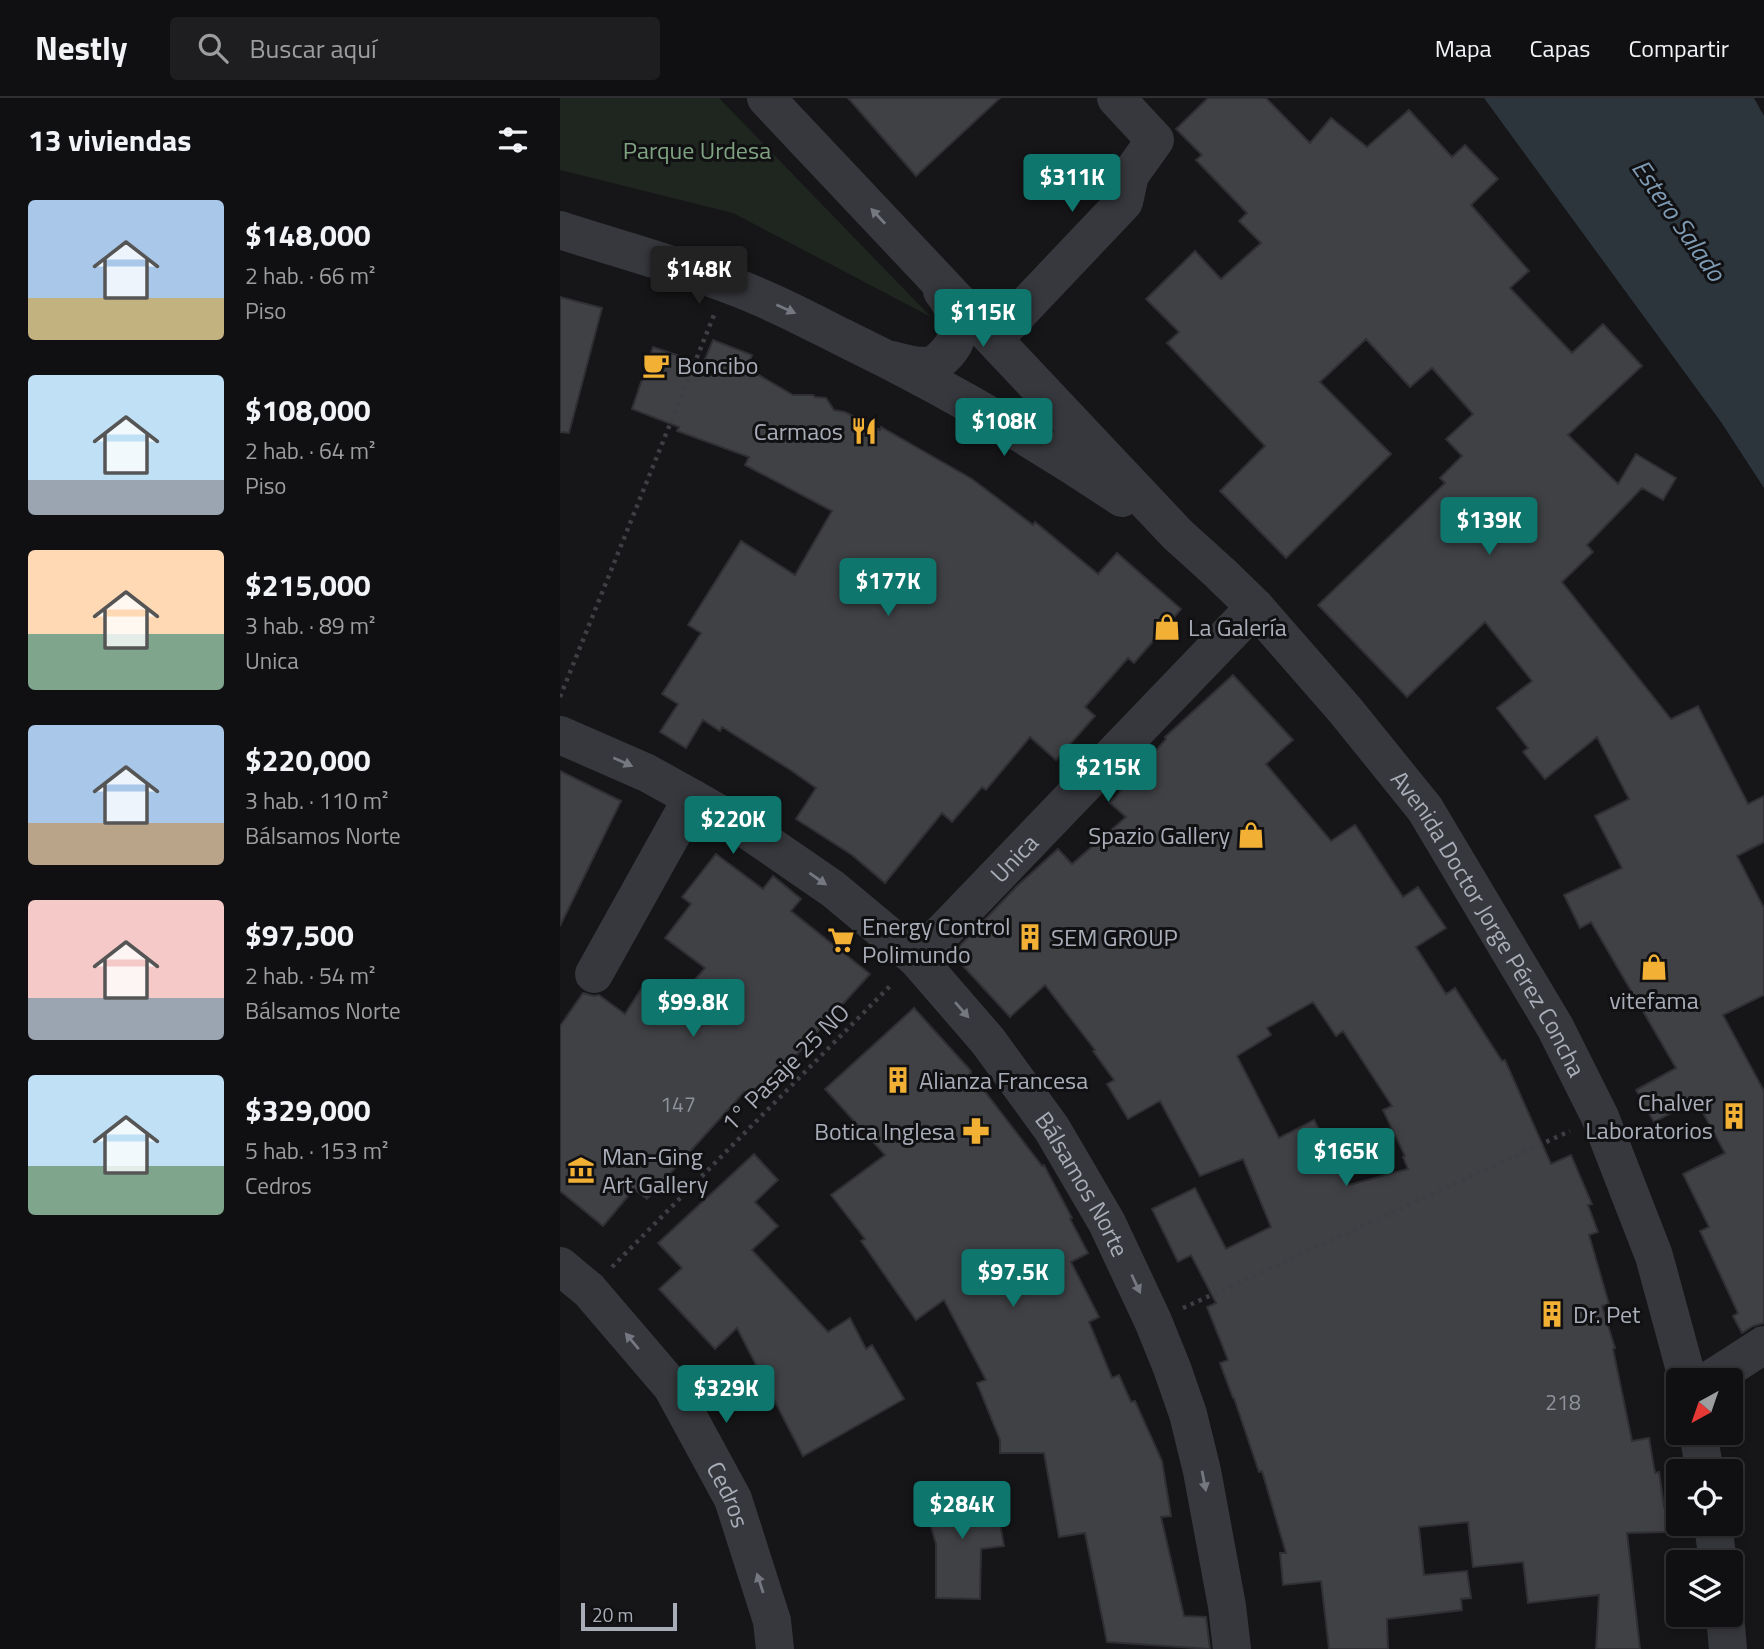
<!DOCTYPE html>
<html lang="es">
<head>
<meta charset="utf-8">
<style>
  :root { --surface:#101012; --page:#1e1e20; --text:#f1f3f6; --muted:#9c9d9f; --line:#303032; --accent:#0f766e }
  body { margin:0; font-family:"Titillium Web",sans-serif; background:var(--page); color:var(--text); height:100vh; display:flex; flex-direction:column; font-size:26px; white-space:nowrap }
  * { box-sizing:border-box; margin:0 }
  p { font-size:23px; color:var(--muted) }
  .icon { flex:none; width:38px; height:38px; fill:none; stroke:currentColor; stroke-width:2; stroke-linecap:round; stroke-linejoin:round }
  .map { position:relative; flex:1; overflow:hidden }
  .details { display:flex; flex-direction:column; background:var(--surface); width:560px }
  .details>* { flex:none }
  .needle { width:46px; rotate:220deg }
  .fabs { position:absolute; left:1106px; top:1270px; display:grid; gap:14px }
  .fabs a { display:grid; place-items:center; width:77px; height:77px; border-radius:7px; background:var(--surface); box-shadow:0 4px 10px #0003,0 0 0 2px var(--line); font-size:35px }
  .scale { position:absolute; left:21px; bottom:18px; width:96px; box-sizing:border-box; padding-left:7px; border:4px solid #a8adb8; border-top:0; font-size:19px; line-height:24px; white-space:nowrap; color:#a8adb8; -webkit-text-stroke:5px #111113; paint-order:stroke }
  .price { position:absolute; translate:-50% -60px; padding:0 16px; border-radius:7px; background:var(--accent); color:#fff; font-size:23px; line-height:46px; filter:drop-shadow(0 2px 4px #0008) }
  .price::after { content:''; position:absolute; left:50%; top:42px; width:21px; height:16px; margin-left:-10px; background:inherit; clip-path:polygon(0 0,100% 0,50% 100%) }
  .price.current { background:#222; color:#fff }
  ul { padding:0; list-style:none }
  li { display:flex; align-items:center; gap:21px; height:175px; padding:0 28px }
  li span { display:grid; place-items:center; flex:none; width:196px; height:140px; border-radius:7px; color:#555 }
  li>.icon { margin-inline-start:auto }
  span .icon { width:84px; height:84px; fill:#fffc; stroke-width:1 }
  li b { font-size:30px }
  h2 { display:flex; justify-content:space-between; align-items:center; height:84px; padding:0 28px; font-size:30px }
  header { display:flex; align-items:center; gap:42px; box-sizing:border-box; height:98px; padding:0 35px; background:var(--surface); border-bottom:2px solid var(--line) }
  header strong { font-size:33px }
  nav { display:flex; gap:38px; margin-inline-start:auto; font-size:24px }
  .search { width:490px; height:63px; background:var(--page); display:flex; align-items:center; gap:18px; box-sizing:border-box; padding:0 24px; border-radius:7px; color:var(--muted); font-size:26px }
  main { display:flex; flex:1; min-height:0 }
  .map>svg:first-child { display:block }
  .green { fill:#1e261f }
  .water { fill:#2c353c }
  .building { fill:#404145; stroke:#303034; stroke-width:2; fill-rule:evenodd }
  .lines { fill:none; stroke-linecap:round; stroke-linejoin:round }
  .path { stroke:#3d3f44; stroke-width:4.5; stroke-dasharray:3.5 5; stroke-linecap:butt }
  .minor { stroke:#37383d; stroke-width:38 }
  .oneway { fill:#757881 }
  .labels { text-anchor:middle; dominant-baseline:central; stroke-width:6; stroke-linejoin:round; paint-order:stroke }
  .number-label { font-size:21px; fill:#8e929b }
  .park-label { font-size:24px; fill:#7fa381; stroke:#111113 }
  .poi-label { font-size:24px; fill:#a8adb8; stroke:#111113; text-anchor:start }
  .street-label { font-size:24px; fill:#a8adb8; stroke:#111113 }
  .water-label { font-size:26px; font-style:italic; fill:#7f9bb3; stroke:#111113 }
</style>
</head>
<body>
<header>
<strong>Nestly</strong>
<div class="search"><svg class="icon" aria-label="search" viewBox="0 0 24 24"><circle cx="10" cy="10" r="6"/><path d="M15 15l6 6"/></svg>Buscar aquí</div>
<nav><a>Mapa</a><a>Capas</a><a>Compartir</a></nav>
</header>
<main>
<section class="details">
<h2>13 viviendas<svg class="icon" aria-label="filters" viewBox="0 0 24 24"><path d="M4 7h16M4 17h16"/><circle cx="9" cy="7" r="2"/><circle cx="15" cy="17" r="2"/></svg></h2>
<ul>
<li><span style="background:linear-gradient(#a9c7e8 70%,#c2b280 0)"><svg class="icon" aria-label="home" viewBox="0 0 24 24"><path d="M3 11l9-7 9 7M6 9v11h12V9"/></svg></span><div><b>$148,000</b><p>2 hab. · 66 m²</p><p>Piso</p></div></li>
<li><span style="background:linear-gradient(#bfe0f5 75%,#9aa5b1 0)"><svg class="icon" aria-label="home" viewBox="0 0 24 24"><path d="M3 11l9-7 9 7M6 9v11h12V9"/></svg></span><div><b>$108,000</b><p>2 hab. · 64 m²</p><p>Piso</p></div></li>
<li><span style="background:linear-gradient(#ffd9b3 60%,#7fa58c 0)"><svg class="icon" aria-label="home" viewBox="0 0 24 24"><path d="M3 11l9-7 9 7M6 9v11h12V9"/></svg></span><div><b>$215,000</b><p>3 hab. · 89 m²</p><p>Unica</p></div></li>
<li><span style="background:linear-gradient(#a9c7e8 70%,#b9a48a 0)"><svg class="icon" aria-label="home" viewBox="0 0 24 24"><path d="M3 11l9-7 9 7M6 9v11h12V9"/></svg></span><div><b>$220,000</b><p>3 hab. · 110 m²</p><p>Bálsamos Norte</p></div></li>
<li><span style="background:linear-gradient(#f6c9c9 70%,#9aa5b1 0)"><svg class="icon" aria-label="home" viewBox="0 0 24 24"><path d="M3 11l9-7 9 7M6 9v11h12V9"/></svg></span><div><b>$97,500</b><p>2 hab. · 54 m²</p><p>Bálsamos Norte</p></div></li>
<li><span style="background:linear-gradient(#bfe0f5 65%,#7fa58c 0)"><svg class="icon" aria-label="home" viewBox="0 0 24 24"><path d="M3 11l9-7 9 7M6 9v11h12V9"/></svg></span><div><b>$329,000</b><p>5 hab. · 153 m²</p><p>Cedros</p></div></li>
</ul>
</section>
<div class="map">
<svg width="1204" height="1551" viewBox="0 0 1204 1551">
  <rect width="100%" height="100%" fill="#161618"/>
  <path class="green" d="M0,0H159L371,219L173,115L0,72Z"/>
  <path class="water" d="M924,0H1194L1204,18V390L1161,324Z"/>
  <path class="building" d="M288,0H440L356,78Z
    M648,0H706L750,45L771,20L807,49L849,12L892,59L905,47L938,81L911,107L969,173L950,190L1012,255L1043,226L1082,268L1008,337L1058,386L1076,356L1116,380L1103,402L1082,390L1027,447L1033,454L1002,484L1111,621L1138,608L1188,706L1204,698V744L1177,758L1204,810V897L1163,917L1204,993V1225L1193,1228L1182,1235L1173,1218L1178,1215L1140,1133L1149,1129L1123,1076L1165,1055L1136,1002L1094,1024L1076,992L1116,970L1031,824L1020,830L1004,797L1062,770L1035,718L1069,701L1037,639L985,681L963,654L968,650L937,610L972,583L925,524L847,599L758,507L885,385L880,380L902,358L886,341L913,316L872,270L850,289L806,241L760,284L831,356L726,460L660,393L705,348L607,245L619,234L586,201L635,153L661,181L701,145L679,123L687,115L636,62L642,57L616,31Z
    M0,199L42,210L9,335L0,334Z
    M153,242L192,257L187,270L233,297H253L255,299L266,300L274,312L285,314L320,332L321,329L412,381L473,427L475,424L538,476L557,455L621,511L574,565L568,560L525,609L535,618L496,662L470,639L426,692L422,689L392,724L382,715L325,785L292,757L236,721L256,690L229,671L162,629L160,633L143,622L126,650L100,634L118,606L102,596L141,535L128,527L181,443L235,477L272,413L185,367L189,359L117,333L119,329L72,311L93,249L143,266Z
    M673,577L733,642L706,666L771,743L795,727L843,799L858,789L886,830L856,849L886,896L895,890L942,963L945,962L991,1066L1011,1057L1032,1106L1028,1107L1038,1134L1029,1137L1049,1206L1042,1208L1055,1250L1053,1251L1072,1343L1089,1340L1095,1375L1099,1374L1104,1409H1108V1434L1067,1435L1080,1551H1036L1039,1497L968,1505L963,1464L913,1469L908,1424L859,1429L864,1477L907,1473L911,1500L901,1501L902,1512L827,1521L828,1551H769L761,1483L723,1487L720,1455H726L702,1373L699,1374L674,1300H673L660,1265L668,1262L647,1209L656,1205L631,1157L618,1164L592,1111L635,1090L666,1151L711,1129L683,1061L640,1078L600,1003L568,1021L547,986L554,982L533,953L535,952L485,887L450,919L392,856L457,788L498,751L512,766L566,719L550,705L606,641L605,639ZM753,904L776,938L783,933L832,1008L823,1012L845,1058L843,1059L848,1071L789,1087L754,1022L719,1040L677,958L711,937L707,930Z
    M0,673L61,703L0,828Z
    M156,756L203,791L213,778L241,801L231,813L310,876L195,1003L184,994L87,1101L74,1091L43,1128L0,1093V928L23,895L34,898L39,897L65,916L81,891L110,911L145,870L105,840L131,806L122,799Z
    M354,910L411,973L410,974L482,1068L484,1067L512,1120L510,1121L528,1155L511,1164L539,1219L529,1224L552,1280L559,1277L571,1304L575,1303L602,1363L611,1418L601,1419L624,1518L646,1519L650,1551L547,1544L525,1435L499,1439L484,1355H440V1342L417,1285L426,1282L384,1202L356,1222L301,1143L305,1141L271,1097L325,1057L265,991Z
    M194,1056L218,1082L195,1104L218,1128L192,1152L268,1234L290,1220L306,1251L312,1247L344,1301L243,1358L177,1230L155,1251L99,1191L122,1170L98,1145Z
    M434,1393L444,1448L421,1451L420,1501L376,1500V1446L363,1401L388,1394L390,1400Z"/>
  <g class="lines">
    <path class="path" d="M0,599L154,217
      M52,1169L332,886
      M623,1210L1010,1033"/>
    <g class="minor">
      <path id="s1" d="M206,0L617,436L660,475L695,509L785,612L865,711L995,929L1040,1019L1094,1158L1128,1283"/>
      <path d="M0,132C55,150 112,165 167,186C206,200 244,220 282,239C379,286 473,340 562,400"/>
      <path d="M434,241L564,104L570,77L595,42L556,0"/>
      <path d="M332,262C344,265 358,270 371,267C378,265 383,259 388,254C405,235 396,211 382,193"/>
      <path id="s2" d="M0,637L87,675L132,700L183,729L273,791L357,861L428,943L492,1031L547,1125L593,1223L612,1270L628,1316L642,1373L667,1508L672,1551"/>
      <path id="s3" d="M357,861L695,509"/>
      <path d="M34,876L132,700"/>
      <path id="s4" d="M0,1168L29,1192L112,1289L173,1401L212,1523L215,1551"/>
      <path d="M1148,1283L1204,1247"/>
      <path d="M1138,1335L1145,1374"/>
      <path d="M1153,1426L1158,1465"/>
      <path d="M1165,1517L1168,1551"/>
    </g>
  </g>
  <defs><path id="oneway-solid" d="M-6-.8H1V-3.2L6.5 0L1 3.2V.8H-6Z" transform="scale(1.75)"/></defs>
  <g class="oneway">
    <use href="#oneway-solid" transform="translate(318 118) rotate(-133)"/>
    <use href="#oneway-solid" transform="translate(226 211) rotate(24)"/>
    <use href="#oneway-solid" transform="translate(63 664) rotate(24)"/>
    <use href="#oneway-solid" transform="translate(258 781) rotate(35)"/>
    <use href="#oneway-solid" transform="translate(402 912) rotate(49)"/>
    <use href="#oneway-solid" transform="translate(576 1186) rotate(65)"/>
    <use href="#oneway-solid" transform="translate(72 1243) rotate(-130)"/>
    <use href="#oneway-solid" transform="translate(644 1383) rotate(79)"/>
    <use href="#oneway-solid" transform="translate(200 1485) rotate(-108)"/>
  </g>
  <defs>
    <symbol id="cafe-bare" viewBox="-9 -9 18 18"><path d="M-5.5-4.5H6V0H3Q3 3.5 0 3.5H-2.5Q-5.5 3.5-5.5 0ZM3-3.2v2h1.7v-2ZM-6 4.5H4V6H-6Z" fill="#f2b134" stroke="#111113" stroke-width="2.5" paint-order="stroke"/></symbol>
    <symbol id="restaurant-bare" viewBox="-9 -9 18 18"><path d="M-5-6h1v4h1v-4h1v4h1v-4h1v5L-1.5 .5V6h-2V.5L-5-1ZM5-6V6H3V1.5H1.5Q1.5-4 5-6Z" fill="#f2b134" stroke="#111113" stroke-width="2.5" paint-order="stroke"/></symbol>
    <symbol id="shop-bare" viewBox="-9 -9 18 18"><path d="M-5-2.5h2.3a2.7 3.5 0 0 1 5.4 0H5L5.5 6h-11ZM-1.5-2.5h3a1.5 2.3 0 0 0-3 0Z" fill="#f2b134" stroke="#111113" stroke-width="2.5" paint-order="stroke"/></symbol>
    <symbol id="building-bare" viewBox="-9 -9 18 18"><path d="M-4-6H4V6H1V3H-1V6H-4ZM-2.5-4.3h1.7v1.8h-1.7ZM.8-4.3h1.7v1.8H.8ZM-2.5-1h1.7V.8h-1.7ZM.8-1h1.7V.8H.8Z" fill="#f2b134" stroke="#111113" stroke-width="2.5" paint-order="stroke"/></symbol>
    <symbol id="supermarket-bare" viewBox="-9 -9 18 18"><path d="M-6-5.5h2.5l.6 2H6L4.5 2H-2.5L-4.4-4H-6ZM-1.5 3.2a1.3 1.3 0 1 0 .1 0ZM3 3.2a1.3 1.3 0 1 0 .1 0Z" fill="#f2b134" stroke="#111113" stroke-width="2.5" paint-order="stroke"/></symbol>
    <symbol id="pharmacy-bare" viewBox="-9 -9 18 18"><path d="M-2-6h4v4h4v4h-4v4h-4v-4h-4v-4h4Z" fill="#f2b134" stroke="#111113" stroke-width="2.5" paint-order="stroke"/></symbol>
    <symbol id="museum-bare" viewBox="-9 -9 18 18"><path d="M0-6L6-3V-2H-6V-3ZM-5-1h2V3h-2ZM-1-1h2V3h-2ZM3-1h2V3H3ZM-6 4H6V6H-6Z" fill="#f2b134" stroke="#111113" stroke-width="2.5" paint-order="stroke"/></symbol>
  </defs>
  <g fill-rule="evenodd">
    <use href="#cafe-bare" x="77" y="248" width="38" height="38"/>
    <use href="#restaurant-bare" x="285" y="314" width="38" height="38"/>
    <use href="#shop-bare" x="588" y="510" width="38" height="38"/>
    <use href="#shop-bare" x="672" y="718" width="38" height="38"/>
    <use href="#building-bare" x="451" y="820" width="38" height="38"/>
    <use href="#supermarket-bare" x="262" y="823" width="38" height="38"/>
    <use href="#shop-bare" x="1075" y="850" width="38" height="38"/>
    <use href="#building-bare" x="319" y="963" width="38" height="38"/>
    <use href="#building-bare" x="1155" y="999" width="38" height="38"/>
    <use href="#pharmacy-bare" x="397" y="1014" width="38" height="38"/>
    <use href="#museum-bare" x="2" y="1053" width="38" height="38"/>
    <use href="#building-bare" x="973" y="1197" width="38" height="38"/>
  </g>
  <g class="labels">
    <g class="number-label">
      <text x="118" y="1006">147</text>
      <text x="1003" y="1304">218</text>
    </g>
    <g class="park-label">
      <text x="137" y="52">Parque Urdesa</text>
    </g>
    <g class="poi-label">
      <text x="117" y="267">Boncibo</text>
      <text x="283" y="333" text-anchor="end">Carmaos</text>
      <text x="628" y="529">La Galería</text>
      <text x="670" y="737" text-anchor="end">Spazio Gallery</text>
      <text x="302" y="828">Energy Control<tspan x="302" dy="28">Polimundo</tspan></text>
      <text x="491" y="839">SEM GROUP</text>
      <text x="1094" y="902" text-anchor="middle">vitefama</text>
      <text x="359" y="982">Alianza Francesa</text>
      <text x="1153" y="1004" text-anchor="end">Chalver<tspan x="1153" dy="28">Laboratorios</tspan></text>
      <text x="395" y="1033" text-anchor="end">Botica Inglesa</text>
      <text x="42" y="1058">Man-Ging<tspan x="42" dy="28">Art Gallery</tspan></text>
      <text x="1013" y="1216">Dr. Pet</text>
    </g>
    <g class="street-label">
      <text stroke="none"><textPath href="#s3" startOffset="140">Unica</textPath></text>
      <text stroke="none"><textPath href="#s1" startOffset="1101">Avenida Doctor Jorge Pérez Concha</textPath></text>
      <text transform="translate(225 969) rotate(-45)">1° Pasaje 25 NO</text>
      <text stroke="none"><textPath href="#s2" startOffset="704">Bálsamos Norte</textPath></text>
      <text stroke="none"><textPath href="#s4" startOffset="287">Cedros</textPath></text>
    </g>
    <g class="water-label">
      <text transform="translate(1119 122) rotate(55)">Estero Salado</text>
    </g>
  </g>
</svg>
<div class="fabs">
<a><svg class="needle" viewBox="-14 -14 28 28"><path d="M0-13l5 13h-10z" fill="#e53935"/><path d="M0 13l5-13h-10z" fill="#9c9d9f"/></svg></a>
<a><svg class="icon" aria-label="locate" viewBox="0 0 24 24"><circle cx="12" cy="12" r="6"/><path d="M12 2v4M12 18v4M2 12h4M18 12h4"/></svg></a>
<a><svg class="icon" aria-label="layers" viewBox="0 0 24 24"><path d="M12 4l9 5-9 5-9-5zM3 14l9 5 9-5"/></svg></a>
</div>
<div class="scale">20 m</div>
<b class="price" style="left:512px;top:116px">$311K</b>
<b class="price current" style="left:139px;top:208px">$148K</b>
<b class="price" style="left:423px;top:251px">$115K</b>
<b class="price" style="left:444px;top:360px">$108K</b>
<b class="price" style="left:929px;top:459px">$139K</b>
<b class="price" style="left:328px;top:520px">$177K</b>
<b class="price" style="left:548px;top:706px">$215K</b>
<b class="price" style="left:173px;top:758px">$220K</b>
<b class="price" style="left:133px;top:941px">$99.8K</b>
<b class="price" style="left:786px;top:1090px">$165K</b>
<b class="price" style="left:453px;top:1211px">$97.5K</b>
<b class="price" style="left:166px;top:1327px">$329K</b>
<b class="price" style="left:402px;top:1443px">$284K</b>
</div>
</main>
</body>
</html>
